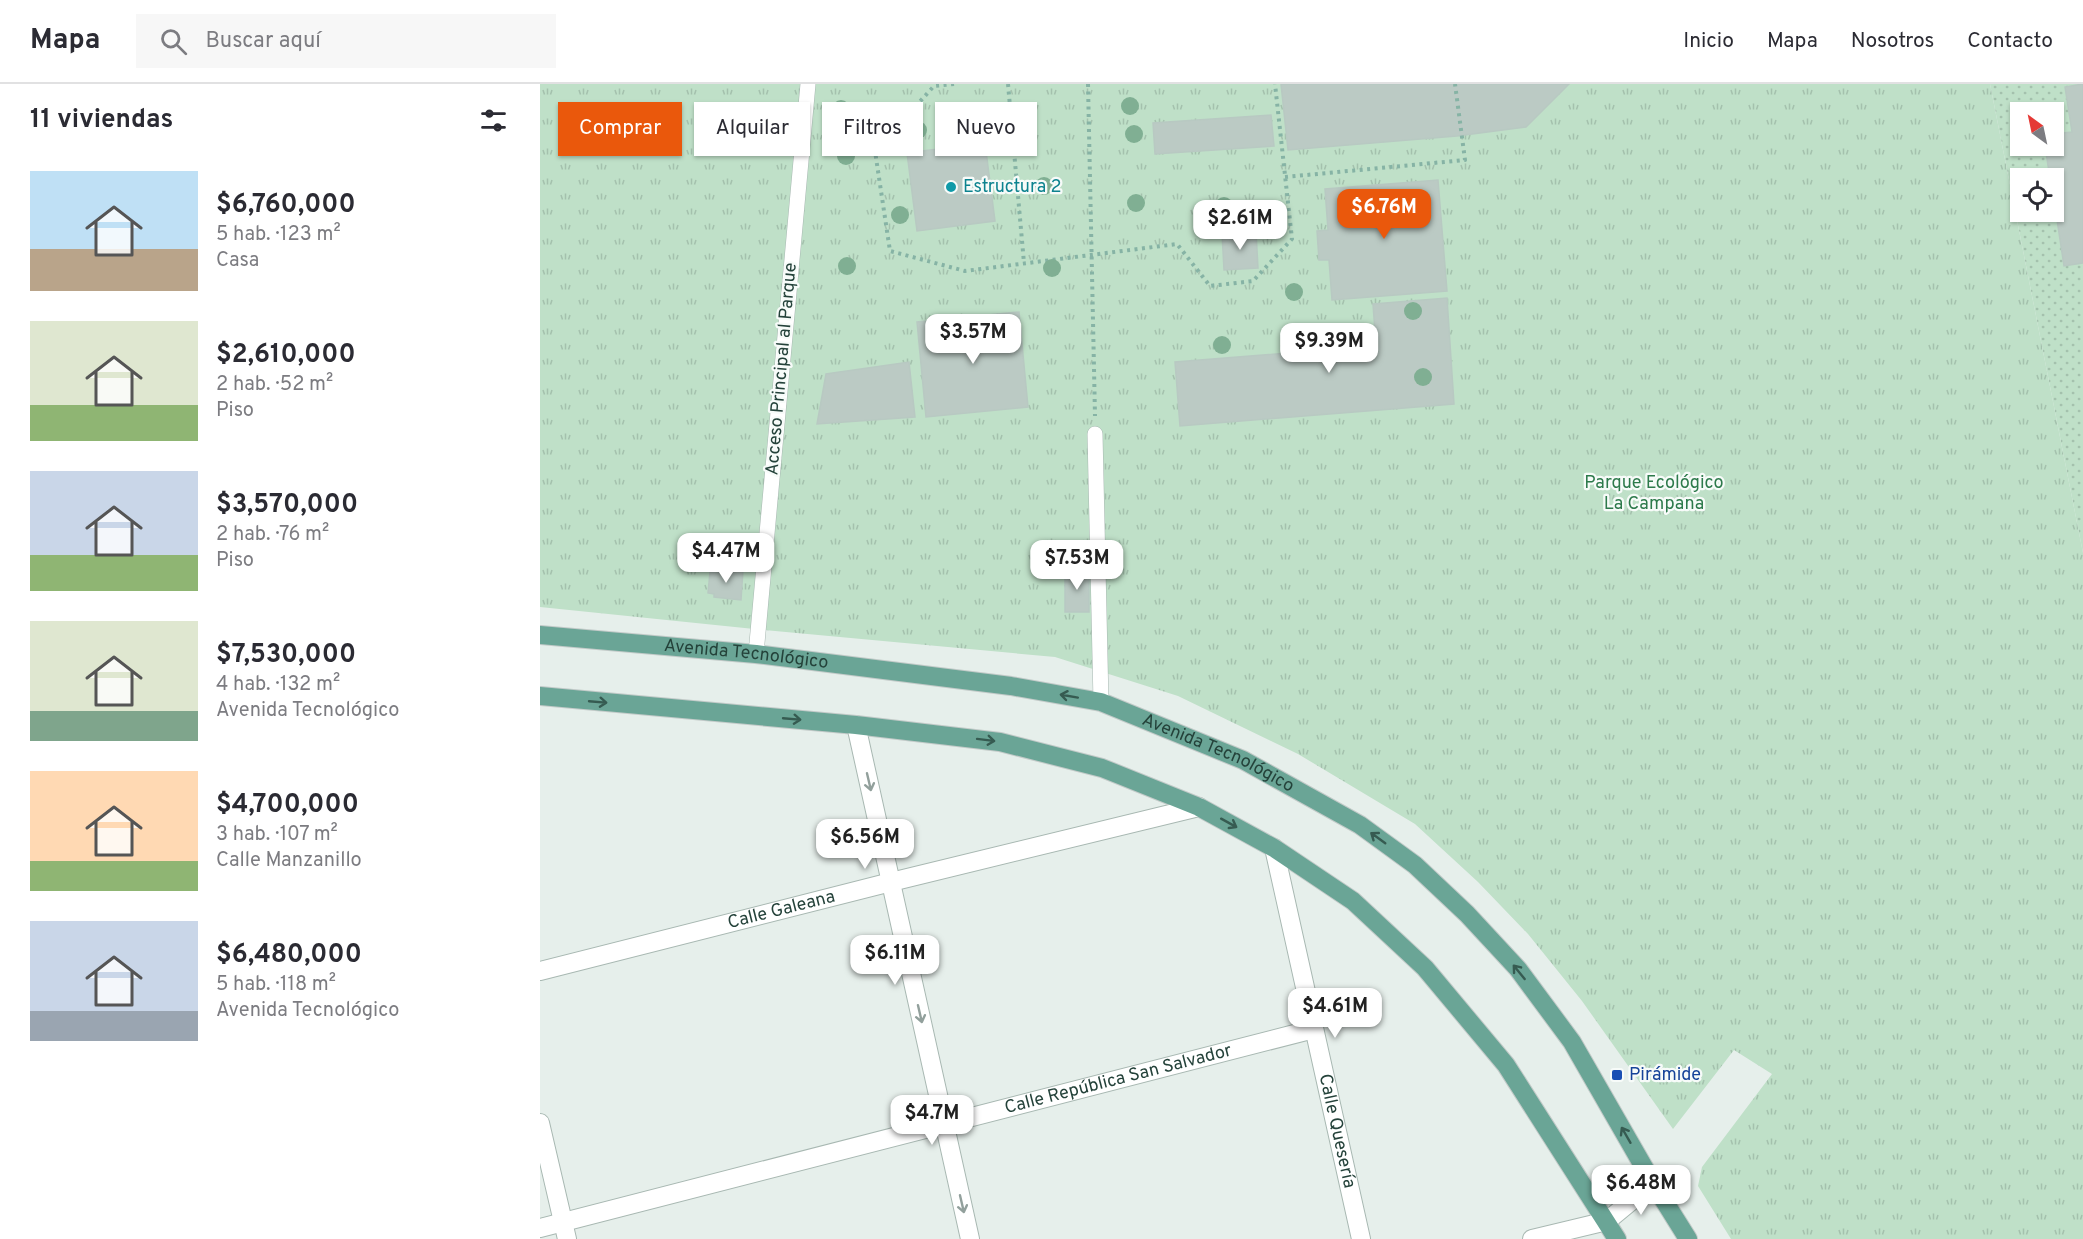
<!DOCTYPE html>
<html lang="es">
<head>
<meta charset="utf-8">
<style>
  :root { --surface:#fff; --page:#f7f7f7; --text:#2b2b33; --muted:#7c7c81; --line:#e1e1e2; --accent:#ea580c }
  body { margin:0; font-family:Overpass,sans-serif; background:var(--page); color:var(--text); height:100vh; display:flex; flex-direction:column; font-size:22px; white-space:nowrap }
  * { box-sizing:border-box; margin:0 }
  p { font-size:20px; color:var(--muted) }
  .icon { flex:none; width:33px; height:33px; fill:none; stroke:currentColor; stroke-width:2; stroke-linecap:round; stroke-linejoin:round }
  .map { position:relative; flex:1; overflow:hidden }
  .details { display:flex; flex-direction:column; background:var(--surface); width:540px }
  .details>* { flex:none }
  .guide { position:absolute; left:18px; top:18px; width:570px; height:54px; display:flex; gap:12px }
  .needle { width:39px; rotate:327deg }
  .fabs { position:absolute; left:1470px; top:18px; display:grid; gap:12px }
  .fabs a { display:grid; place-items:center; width:54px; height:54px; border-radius:0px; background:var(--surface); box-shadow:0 2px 4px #0004; font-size:30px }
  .price { position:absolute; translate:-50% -51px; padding:0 14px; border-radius:12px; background:#fff; color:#222; font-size:20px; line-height:39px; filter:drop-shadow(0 2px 3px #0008) }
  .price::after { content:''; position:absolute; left:50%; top:36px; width:18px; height:14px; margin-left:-9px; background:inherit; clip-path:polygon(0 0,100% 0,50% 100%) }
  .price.active { background:var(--accent); color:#fff }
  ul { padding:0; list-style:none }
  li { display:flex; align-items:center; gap:18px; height:150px; padding:0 30px }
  li span { display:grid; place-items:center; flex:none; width:168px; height:120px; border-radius:0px; color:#555 }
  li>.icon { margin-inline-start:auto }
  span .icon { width:72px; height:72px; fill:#fffc; stroke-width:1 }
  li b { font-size:26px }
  h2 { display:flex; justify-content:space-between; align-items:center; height:72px; padding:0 30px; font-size:26px }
  .pill { padding:0 21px; border-radius:0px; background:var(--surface); box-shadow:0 2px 4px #0004; font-size:21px; line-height:54px }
  .pill.active { background:var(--accent); color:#fff }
  header { display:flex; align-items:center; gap:36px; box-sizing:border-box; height:84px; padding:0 30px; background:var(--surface); border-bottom:2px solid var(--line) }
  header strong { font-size:28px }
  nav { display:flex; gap:33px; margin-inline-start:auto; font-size:21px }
  .search { width:420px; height:54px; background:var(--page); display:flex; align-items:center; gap:15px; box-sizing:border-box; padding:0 21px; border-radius:0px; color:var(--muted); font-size:22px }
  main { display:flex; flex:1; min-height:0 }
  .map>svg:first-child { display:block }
  .grass { fill:url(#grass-dots); fill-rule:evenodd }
  .park { fill:url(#park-tufts) }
  .building { fill:#bbcac4; stroke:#b8c9c2; stroke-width:1.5 }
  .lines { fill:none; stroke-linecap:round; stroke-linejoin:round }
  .service-casing { stroke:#a8b8b2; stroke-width:16 }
  .minor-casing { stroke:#a8b8b2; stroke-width:20 }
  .primary-casing { stroke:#c2cac8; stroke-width:20 }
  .path { stroke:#86b3a5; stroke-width:4; stroke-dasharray:3 4.5; stroke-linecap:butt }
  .service { stroke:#fff; stroke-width:15 }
  .minor { stroke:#fff; stroke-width:18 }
  .primary { stroke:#6aa596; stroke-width:18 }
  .tree { fill:#80af93 }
  .oneway { stroke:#365b51 }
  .oneway2 { stroke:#92a09c }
  .culture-dot { fill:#0f9aa8; stroke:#f7fbf9; stroke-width:2 }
  .transit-dot { fill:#1a4fb4; stroke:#f7fbf9; stroke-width:2 }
  .labels { text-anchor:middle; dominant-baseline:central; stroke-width:4.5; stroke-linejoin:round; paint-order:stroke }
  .culture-label { font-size:18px; fill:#0d838f; stroke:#f7fbf9; text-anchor:start }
  .street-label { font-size:18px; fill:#24423a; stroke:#f7fbf9 }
  .park-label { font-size:18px; fill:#2d7a4b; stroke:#f7fbf9 }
  .transit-label { font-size:18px; fill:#164399; stroke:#f7fbf9; text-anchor:start }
</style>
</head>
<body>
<header>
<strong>Mapa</strong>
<div class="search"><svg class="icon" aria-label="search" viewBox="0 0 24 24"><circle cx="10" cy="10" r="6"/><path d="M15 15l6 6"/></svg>Buscar aquí</div>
<nav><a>Inicio</a><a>Mapa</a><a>Nosotros</a><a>Contacto</a></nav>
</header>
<main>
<section class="details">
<h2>11 viviendas<svg class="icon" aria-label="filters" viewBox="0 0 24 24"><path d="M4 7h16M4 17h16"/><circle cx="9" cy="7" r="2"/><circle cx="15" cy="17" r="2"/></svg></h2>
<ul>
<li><span style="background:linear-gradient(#bfe0f5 65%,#b9a48a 0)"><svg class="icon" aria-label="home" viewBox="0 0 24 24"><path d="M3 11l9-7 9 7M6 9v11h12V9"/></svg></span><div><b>$6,760,000</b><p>5 hab. · 123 m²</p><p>Casa</p></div></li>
<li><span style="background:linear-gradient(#dfe7d0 70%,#8fb573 0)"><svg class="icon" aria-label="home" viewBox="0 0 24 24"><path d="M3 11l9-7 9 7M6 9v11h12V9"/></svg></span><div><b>$2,610,000</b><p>2 hab. · 52 m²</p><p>Piso</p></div></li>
<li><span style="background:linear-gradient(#c9d6e8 70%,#8fb573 0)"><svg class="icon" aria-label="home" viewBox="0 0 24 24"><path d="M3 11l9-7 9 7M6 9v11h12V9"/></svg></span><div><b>$3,570,000</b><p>2 hab. · 76 m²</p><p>Piso</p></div></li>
<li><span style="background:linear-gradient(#dfe7d0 75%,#7fa58c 0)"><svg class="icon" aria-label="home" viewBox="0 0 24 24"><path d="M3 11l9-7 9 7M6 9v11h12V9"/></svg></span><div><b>$7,530,000</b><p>4 hab. · 132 m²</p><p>Avenida Tecnológico</p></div></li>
<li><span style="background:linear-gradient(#ffd9b3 75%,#8fb573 0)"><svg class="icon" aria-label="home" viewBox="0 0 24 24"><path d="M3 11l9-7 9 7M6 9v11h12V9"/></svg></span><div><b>$4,700,000</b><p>3 hab. · 107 m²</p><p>Calle Manzanillo</p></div></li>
<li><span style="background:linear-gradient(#c9d6e8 75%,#9aa5b1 0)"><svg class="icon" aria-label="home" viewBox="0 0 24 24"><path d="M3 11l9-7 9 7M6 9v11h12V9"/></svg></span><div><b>$6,480,000</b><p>5 hab. · 118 m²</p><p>Avenida Tecnológico</p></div></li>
</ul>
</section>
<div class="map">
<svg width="1543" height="1155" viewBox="0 0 1543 1155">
  <defs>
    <pattern id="grass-dots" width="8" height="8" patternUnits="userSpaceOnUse" patternTransform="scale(1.5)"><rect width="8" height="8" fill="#bfe0c8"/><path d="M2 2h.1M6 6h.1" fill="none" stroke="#a4c1ad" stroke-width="1.8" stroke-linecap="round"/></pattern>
    <pattern id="park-tufts" width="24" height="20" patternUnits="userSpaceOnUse" patternTransform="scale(1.5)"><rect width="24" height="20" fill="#bfe0c8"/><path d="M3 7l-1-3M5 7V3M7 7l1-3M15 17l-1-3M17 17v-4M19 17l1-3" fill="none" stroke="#a4c1ad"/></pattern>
  </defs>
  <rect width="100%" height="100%" fill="#e6efeb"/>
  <path class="grass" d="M1450,0H1543V469ZM1480,28H1514V62H1480ZM1480,94H1514V128H1480Z"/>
  <path class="park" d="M0,0H1450L1543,469V1155H1191L1158,1102L1162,1083L1232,990L1194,966L1133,1045L1042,917L988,850L938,798L875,740L758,670L638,612L515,573L235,547L0,523Z"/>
  <path class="building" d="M741,0H1029L986,43L917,52L748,66Z
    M1543,0V179L1524,182L1514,116V94H1510L1505,62H1514V50L1532,48L1525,3Z
    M731,31L734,62L615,70L613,39Z
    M445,59L455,137L377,147L367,69Z
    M898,96L907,207L792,216L789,176H779L777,147L788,146L785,105Z
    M716,147L718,184L684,186L682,149Z
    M907,214L914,320L640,342L635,278L836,262L833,220Z
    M479,228L488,323L386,333L377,238Z
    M369,278L375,333L277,340L286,290Z
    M178,484L203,486L201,516L174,513V510L168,509L170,488L178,489Z
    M525,486H549V528H525Z"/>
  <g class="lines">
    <defs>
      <path id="service" d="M555,350L561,618
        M216,570L268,0"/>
      <g id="minor">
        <path d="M316,641L430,1155"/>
        <path id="s1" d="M734,764L821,1155"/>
        <path id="s2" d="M0,887L351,798L659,723"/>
        <path d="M0,1039L27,1155"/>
        <path id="s3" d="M0,1144L774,945"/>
        <path d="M992,1155L1067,1137L1113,1099"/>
      </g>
      <g id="primary">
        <path id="s4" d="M0,551L216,570L471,602L561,618L703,676L820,741L875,781L927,830L978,885L1032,958L1113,1099L1148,1155"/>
        <path d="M0,612L316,641L460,658L562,684L659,723L734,764L813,817L885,884L966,981L1077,1155"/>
      </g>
    </defs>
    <use href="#service" class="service-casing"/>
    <use href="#minor" class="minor-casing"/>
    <use href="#primary" class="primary-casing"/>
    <path class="path" d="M414,0L394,2L335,67L350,167L425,187L637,160L670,202L713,197L752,155L735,0
      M468,0L484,179
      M548,0L555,332
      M745,93L925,76L915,0"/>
    <use href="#service" class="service"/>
    <use href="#minor" class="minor"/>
    <use href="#primary" class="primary"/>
  </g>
  <g class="tree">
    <circle cx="590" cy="22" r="9"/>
    <circle cx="301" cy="25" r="9"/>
    <circle cx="378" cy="46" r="9"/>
    <circle cx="594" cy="50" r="9"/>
    <circle cx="306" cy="72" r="9"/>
    <circle cx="504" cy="102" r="9"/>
    <circle cx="596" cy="119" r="9"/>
    <circle cx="684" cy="122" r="9"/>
    <circle cx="360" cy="131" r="9"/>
    <circle cx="307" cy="182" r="9"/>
    <circle cx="512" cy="184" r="9"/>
    <circle cx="754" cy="208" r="9"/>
    <circle cx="873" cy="227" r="9"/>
    <circle cx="682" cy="261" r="9"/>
    <circle cx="883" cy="293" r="9"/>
  </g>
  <defs><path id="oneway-shaft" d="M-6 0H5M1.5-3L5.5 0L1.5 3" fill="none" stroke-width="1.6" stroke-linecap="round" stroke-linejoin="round" transform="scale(1.5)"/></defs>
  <g class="oneway">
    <use href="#oneway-shaft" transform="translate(529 612) rotate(-170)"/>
    <use href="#oneway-shaft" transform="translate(58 618) rotate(5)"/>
    <use href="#oneway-shaft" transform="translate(252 635) rotate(5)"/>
    <use href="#oneway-shaft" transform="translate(446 656) rotate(7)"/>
    <use href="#oneway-shaft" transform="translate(689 739) rotate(29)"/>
    <use href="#oneway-shaft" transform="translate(838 754) rotate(-144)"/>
    <use href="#oneway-shaft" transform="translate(979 888) rotate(-129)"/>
    <use href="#oneway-shaft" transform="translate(1086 1051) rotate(-120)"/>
  </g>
  <g class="oneway2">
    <use href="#oneway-shaft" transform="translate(329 698) rotate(77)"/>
    <use href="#oneway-shaft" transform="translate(380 930) rotate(77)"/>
    <use href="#oneway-shaft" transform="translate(422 1120) rotate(77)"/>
  </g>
  <circle class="culture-dot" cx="411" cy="103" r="6"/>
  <rect class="transit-dot" x="1071" y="985" width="12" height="12" rx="3"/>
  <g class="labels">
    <g class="culture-label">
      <text x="423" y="103">Estructura 2</text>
    </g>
    <g class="street-label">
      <text transform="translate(242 285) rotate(-85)">Acceso Principal al Parque</text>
      <text stroke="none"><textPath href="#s4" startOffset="207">Avenida Tecnológico</textPath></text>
      <text stroke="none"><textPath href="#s4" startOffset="693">Avenida Tecnológico</textPath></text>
      <text stroke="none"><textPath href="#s2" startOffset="249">Calle Galeana</textPath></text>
      <text stroke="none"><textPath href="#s3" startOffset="597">Calle República San Salvador</textPath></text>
      <text stroke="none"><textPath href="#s1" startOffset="290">Calle Quesería</textPath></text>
    </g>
    <g class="park-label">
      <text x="1114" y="399">Parque Ecológico<tspan x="1114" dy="21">La Campana</tspan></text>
    </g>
    <g class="transit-label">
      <text x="1089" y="991">Pirámide</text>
    </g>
  </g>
</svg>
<div class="fabs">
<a><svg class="needle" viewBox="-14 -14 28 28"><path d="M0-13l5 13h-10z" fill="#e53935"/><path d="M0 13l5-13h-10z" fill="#7c7c81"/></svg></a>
<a><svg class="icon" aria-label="locate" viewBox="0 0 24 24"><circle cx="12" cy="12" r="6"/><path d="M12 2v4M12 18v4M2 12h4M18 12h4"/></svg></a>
</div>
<b class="price active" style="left:844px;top:156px">$6.76M</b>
<b class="price" style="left:700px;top:167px">$2.61M</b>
<b class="price" style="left:433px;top:281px">$3.57M</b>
<b class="price" style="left:789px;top:290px">$9.39M</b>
<b class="price" style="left:186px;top:500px">$4.47M</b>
<b class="price" style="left:537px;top:507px">$7.53M</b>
<b class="price" style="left:325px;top:786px">$6.56M</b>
<b class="price" style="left:355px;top:902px">$6.11M</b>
<b class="price" style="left:795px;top:955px">$4.61M</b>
<b class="price" style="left:392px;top:1062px">$4.7M</b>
<b class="price" style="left:1101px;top:1132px">$6.48M</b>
<div class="guide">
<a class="pill active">Comprar</a>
<a class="pill">Alquilar</a>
<a class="pill">Filtros</a>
<a class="pill">Nuevo</a>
</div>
</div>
</main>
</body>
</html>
